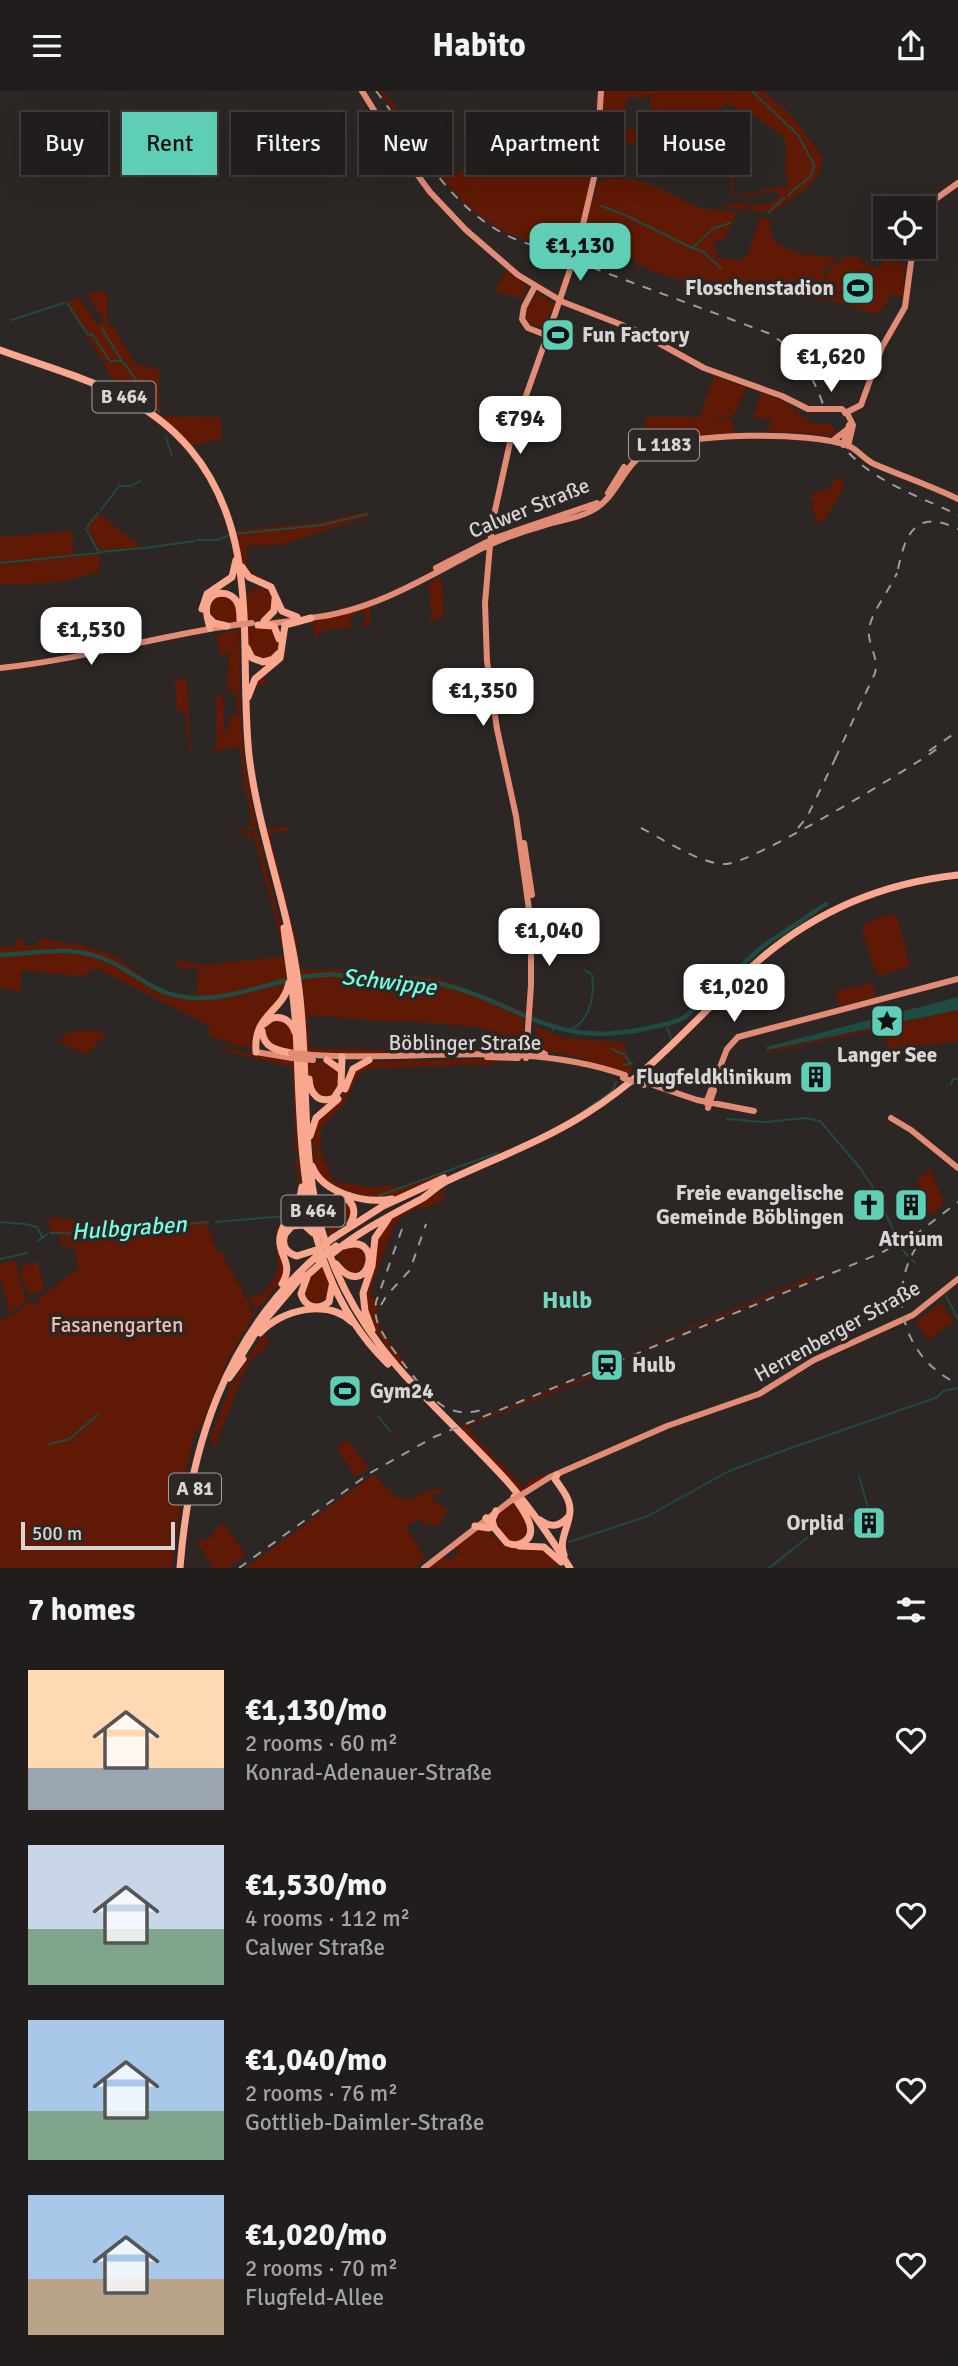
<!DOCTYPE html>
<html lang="en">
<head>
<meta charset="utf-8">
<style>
  :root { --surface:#211d1c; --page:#2d2a29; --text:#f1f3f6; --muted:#a2a2a3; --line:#3e3b3b; --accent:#5eceb7 }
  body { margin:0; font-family:Signika,sans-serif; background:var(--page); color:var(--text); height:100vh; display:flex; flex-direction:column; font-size:26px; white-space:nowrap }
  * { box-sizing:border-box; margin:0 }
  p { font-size:23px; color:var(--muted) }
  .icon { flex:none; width:38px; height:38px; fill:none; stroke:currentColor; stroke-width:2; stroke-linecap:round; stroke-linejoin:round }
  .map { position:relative; height:1477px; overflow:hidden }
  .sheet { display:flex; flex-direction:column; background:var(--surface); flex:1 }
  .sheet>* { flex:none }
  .hud { position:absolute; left:21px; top:21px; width:917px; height:63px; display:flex; gap:14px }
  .fabs { position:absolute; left:873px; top:105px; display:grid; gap:14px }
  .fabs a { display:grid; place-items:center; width:63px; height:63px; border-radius:0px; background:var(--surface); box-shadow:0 7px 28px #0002,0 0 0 2px var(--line); font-size:35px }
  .scale { position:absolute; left:21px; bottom:18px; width:154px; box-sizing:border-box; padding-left:7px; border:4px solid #d8d5d4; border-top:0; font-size:19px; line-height:24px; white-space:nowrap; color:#d8d5d4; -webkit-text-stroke:5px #2c2725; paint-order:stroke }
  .price { position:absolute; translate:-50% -60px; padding:0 16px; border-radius:14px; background:#fff; color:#222; font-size:23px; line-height:46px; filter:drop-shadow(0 2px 4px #0008) }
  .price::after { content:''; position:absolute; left:50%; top:42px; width:21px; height:16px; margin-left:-10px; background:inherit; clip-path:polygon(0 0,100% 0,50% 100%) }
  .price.on { background:var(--accent); color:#111 }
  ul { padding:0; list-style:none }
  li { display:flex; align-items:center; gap:21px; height:175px; padding:0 28px }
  li span { display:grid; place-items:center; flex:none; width:196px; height:140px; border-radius:0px; color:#555 }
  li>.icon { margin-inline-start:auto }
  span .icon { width:84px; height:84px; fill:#fffc; stroke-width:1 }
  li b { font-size:30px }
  h2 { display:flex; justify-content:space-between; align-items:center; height:84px; padding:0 28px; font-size:30px }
  .chip { padding:0 24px; border-radius:0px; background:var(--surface); box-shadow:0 7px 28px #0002,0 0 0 2px var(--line); font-size:24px; line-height:63px }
  .chip.on { background:var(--accent); color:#111 }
  header { display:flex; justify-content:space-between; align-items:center; height:91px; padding:0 28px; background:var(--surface); font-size:32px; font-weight:700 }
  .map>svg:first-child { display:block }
  .green { fill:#601904; fill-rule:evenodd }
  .water { fill:#1e4b42 }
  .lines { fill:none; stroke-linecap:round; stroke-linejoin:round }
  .stream { stroke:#1e4b42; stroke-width:2 }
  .river { stroke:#1e4b42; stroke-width:4.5 }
  .major { stroke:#e28c75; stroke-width:6 }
  .highway { stroke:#faa790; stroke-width:7 }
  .rail { stroke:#9f9b9a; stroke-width:2; stroke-dasharray:9 9; stroke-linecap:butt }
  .major-bridge { stroke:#e28c75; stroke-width:6 }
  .highway-bridge { stroke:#faa790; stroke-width:7 }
  .labels { text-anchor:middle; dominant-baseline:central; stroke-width:7; stroke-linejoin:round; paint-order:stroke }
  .shield { fill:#2c2725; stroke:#a4a1a0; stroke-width:2 }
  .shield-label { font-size:19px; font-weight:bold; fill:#d8d5d4 }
  .poi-label { font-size:21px; font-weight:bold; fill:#d8d5d4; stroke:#2c2725; text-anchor:end }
  .street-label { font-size:21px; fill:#d8d5d4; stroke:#2c2725 }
  .park-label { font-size:21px; fill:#f2beaf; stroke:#2c2725 }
  .water-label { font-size:23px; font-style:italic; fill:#73fee2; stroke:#2c2725 }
  .quarter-label { font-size:24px; font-weight:bold; fill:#73d7c2; stroke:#2c2725 }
</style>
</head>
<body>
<header><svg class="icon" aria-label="menu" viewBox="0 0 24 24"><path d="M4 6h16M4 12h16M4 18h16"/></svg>Habito<svg class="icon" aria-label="share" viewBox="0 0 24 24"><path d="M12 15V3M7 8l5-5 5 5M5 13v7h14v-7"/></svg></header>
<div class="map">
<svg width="958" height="1477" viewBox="0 0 958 1477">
  <rect width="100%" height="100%" fill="#2c2725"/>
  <path class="green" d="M379,0H383L441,70L438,73L447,84L458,85L459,80L552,78L590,85L592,88L574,162L556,156L560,144L567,146L568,142L555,140L550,158C529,150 508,144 490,132C445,103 411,43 379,0Z
    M603,0H763L794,27L823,67L820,82L808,96L772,122L720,115L770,106L749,111L741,116L770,113L780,106L779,100L733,106L729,84L736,79L748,80L732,83L735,104L789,95L785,74L787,56L783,45L753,24L725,12L711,29L709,43L744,44L742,66H707V62H686L683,69L659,59L648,87L652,70L650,58L613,47L607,51L601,78ZM645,4H651L649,34H643V38H628C624,32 624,12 628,6H642L645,10Z
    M622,87L647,92L700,117L737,121L725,148L714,150L717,166L741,170L743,165L747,166L760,126L771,129C764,163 812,165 836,166L827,179L825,171L824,190L832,174L840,172L843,166H862L861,172L880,178L883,169L905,173L903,207L891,203L883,218L874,223L824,207L823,210L739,196L730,203L720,202L647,178L641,173L636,184L639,171L599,156L593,173L577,167L598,91L602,88Z
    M506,179L526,194L524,208L495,200Z
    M97,200L107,201V233L112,234L135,272L102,269L67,211L79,206L98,234L104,230L87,203Z
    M538,201L555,215L542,235H533L526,227L527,217Z
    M102,271L128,272L159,277L160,325L221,326V348L191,355L160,325L119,299Z
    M714,285L747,296L733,325L708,326L731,327L735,342C704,344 673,343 643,357L646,325L700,326Z
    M762,301L787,312L809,331L831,333L839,345L767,340L773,329L753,327Z
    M837,385L845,393L826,428L814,433L815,424L811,417L814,415L810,406L814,401L829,398Z
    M368,420V426L280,454L247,455L243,449L247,456V478L274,494L283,517C272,490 261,499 247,481C240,472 238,454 236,442L239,439L320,431Z
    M99,422L141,456L101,460L87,437Z
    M72,440L74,464L0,472V446Z
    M99,463V481L61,491L0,494V474Z
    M441,486L444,524L431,531L429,491Z
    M254,496L268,499L273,507V518L263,528L247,530V504Z
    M217,504L235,509L239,531L221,533L208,524L210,509Z
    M369,514L371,535L362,536V533L366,532L363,519L350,526L351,537L326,538L315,546L312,530L288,535L285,544V567L263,587L268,591L273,590L252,596L276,573L287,534Z
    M269,535L278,542L279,555L274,566L257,568L248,555L247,537Z
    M239,538L240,598L227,599L229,563H219L217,544Z
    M175,588H187L191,662H189L185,620H177Z
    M240,599L243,664L257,738L234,741L252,735L246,698H241L244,694L240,656L212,660L217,654L216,604H223L225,642L229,637V625H237L238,629L237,604L227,600Z
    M287,735L288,740L273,741L270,746L296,848L300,879L339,878L439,887L525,921L522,928L525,930L523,955L516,960L361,963L308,961L301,884L265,739ZM316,924L375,930H406V924L407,930L476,936L512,946L503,953L493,956L399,959L310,958L307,925Z
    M257,741L282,840L288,881L285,901L261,929L253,956L228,954L230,951L208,945L210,935L96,877L83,886L22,879L20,901L0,896V856L15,855L16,848H23L24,855H38V848H45L94,857L93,860C112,855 141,888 158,896C170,902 183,903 196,905L198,876L180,878L175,869L206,874L285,865L254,746L234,744Z
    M890,823L897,825L910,875L881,885L875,881L862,837L866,832Z
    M872,892L875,906L839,915L835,901Z
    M958,919V951L887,957L885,937L768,962L767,960Z
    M280,927L292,936L294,960L269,955L264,937Z
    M536,935L564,947L623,951L633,978L630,983L573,965L545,960L536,952Z
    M87,939L106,942L87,964L58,951L68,941Z
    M221,957L296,970L295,1018L298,1062H295L293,976L220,959Z
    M478,968L521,971L494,970L493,973L366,978L356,987L345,1012L321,1036L320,1057L333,1090L375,1097L393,1094L396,1098L445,1080V1087L394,1106L374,1107L328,1095L314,1077L313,1063L319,1061L318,1053L317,1059L313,1060C310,1020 325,1031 343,1005C354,990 349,974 374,971Z
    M308,971L330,972L338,977L341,994L335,1005L324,1008L310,996Z
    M295,1068H299L301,1102L284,1132L286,1170L282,1190L256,1219L224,1160L250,1206L265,1202L278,1180L276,1140L295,1109L299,1098Z
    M931,1078L944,1113L930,1125L916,1089Z
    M444,1098V1108L423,1118L421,1115L402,1125L395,1133L371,1196V1206L374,1208L378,1207C372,1235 389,1252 406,1272L400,1276L372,1234L365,1212L375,1152L388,1129Z
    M336,1106L349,1112L351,1125L330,1145L325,1119L330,1109Z
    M49,1126L107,1132L206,1129L217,1160H221L254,1223L228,1268L199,1340L196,1338L184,1389L172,1477H0V1229L16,1222L31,1208L34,1215L40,1212L34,1211L55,1195L60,1203L56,1193L78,1178L75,1156L68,1158L65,1144V1154L61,1155L60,1145L63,1144L50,1143Z
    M354,1154L365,1160L364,1177L353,1182C344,1180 336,1170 338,1161Z
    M15,1169L26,1210L10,1222L0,1186V1173Z
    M38,1171L45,1199L28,1203L20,1176Z
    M323,1174L330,1195L328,1206L315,1213L309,1211L304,1201L310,1185Z
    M824,1184L636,1260L612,1269L805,1188Z
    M941,1212L954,1230L923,1253L928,1247L915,1231Z
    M263,1243L270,1252L250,1270L243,1283L215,1356L210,1349L229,1298Z
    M605,1278L606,1281L466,1336L525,1398L528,1390L545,1383L546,1386L637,1344L519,1402L458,1337Z
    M347,1349L369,1377L355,1386L337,1357Z
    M374,1383C412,1429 405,1398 448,1397L430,1406L448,1420L438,1436L431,1430L426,1436L420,1427L406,1436L425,1467L414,1477H245Z
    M514,1412L528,1434L526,1446L517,1451L507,1450L496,1430L499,1422Z
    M222,1431L246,1463L229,1477H213L198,1453L202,1446L206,1451Z
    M486,1438C493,1445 499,1453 509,1456C527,1462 551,1451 558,1477H428L443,1465L448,1470L459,1462L458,1457L449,1459L475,1439Z"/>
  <path class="water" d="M958,906V919L767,959L766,956Z"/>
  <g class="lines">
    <path class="stream" d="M752,0L798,44L814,74L811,85L788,104
      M601,115L623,123L692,157
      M768,122L784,107
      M721,177L702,160L692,157L714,137L730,132
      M733,196L816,206
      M67,212L88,244L92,243L110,270H121
      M11,229L64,212
      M101,236L122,270
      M124,272L159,321
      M166,346L172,365
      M101,419L119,395H131L140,390
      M87,436L98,422
      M86,438L89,443
      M235,443L322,434L367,423
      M197,449H217L230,444
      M145,457L194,450
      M101,461L143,457
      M0,472L99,462L90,445
      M666,933L671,947
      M553,939V937
      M568,940C590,931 595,905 592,884L585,879
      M612,958L625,964L630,972
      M624,974L632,972
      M951,993L953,988H958
      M584,1020L613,999L616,991
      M727,1028L765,1031L805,1027L820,1030L860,1077L874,1098L898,1149
      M378,1105L497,1062
      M0,1131L23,1133
      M216,1131L285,1125
      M25,1133L37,1136
      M38,1138L42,1146
      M50,1142L111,1143L156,1136L208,1131
      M38,1150L47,1143
      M902,1158L908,1165
      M0,1168L27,1162
      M912,1169L915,1172
      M946,1205L958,1228
      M378,1325L390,1340
      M49,1353L70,1348L98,1323
      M797,1355L938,1306L943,1300L958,1297
      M753,1371L796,1355
      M569,1451L648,1425L729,1380L751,1372
      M769,1477L813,1442L843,1433L868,1417L859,1385"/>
    <path class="river" d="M0,864C40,862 71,853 109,870C136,882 154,903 185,906C237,913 287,879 341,884C374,886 410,886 441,893C519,911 549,956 639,939C654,935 671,934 685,926L763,855L826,813"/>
    <path class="major" d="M362,0L395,53L430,101L466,139L518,184L563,211L635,239L704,277L782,305L808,318H842L848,324L853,334L848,355
      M924,121L937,107L958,92
      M578,155L596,78L601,0
      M535,195L524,216L522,228L528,237L546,244
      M845,322L861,314L882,256L905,216L913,156
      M835,348L848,338
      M843,354L849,334
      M608,402L624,376
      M492,431L485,512L487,570L497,638L516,725L531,833V894L526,967
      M492,433L511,347L556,220
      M436,477L495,447L597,412
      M309,527C367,522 421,490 471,463C495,450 520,441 545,434C560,429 577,428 591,420C618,407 622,373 649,360C684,341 811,340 849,355C858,359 865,369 874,373C902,385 931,395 958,408
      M267,533L291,530
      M0,577C79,569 156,545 235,534
      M524,752L532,804
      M531,949L536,958L545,963
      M256,961L292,967
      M313,964C420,971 521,948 625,984
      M487,966L518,967
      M647,992L697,1009L754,1020
      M706,1012L727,958L738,946L958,888
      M708,1017L714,999
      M891,1027L911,1039L958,1077
      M526,1401L550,1386L667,1335L759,1303L814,1269L913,1224L958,1188
      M424,1477L509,1411"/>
    <path class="highway" d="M0,259C68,284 141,299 190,358C263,445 238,560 249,664C258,741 288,814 298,891C311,979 297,1070 327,1156C362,1260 436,1312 506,1389C530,1416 551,1447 570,1477
      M242,476L249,486L271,496L282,520L297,526
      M202,518L207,503L232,486L236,469
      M208,526L214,532L227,535
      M264,530L274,520L275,508
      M258,534L274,535L279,548
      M210,537C208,530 205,521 207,514C211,498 232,499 238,513C240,518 240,525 240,530
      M247,557L252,567L263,571L273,568L278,563
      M248,606L255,588L280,567L285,534L311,527
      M284,837C288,871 294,904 296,938C302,1056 296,1183 388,1273
      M264,933L272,927C284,925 291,930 295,941
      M262,940C264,957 276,959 291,962
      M256,961C253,922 283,922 289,892
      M327,969L341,979
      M309,988C310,1003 319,1013 334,1007L341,996L342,966
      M345,998L353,978L369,969
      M310,1045L316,1027L338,1008
      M312,1075C322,1102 365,1113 392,1108
      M323,1133L325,1112L338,1105C353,1107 358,1120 350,1133
      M313,1142L304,1134L292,1135L285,1143C281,1154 286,1162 297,1165L319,1158
      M333,1147L383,1115L444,1087
      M333,1162C361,1139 392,1124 423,1107C432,1101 439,1093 449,1089C496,1067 543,1050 587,1022C653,981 700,922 757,871C814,821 883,792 958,784
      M336,1173C368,1214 387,1140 344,1155
      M307,1186L301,1203C305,1216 317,1220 329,1211L332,1195
      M302,1189L320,1173
      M282,1193C295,1171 277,1165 280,1146C283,1127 300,1116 302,1096
      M372,1239L365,1220L363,1202L372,1175L375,1147L388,1128
      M260,1242C281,1219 327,1207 352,1231
      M238,1270L259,1236L303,1184
      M229,1287L243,1268
      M557,1384L555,1388C561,1397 570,1407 570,1419C570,1435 558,1448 564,1464
      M486,1427L507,1452C514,1454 518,1455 524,1451C541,1440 521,1417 514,1406
      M540,1429C551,1437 560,1436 569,1425
      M475,1435L489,1437
      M494,1436L492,1429L496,1420
      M519,1455L544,1456L561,1471
      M180,1477C189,1358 224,1246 317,1165"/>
    <path class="rail" d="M376,0C417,53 451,121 515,148L768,242C798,259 813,284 824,316
      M849,362C877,392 921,406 958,424
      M898,478C906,441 916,418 958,438
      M929,660L958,640
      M835,668L875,582C879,565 867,553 869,538C871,522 890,498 897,482
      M641,737C663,748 700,773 725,773C750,774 909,678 937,658
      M798,737L807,726L839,660
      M402,1138L376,1211C375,1219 375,1225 378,1233C385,1251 426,1305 443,1315C455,1322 468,1323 481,1319
      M927,1142C883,1191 898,1265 958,1293
      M381,1214L387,1204L410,1179L426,1133
      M239,1477L370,1382L434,1346L881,1162L919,1141L958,1111"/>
    <path class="major-bridge" d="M556,220L578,155
      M235,534L252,532
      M291,962L313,964
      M292,967L313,969
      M623,987L644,994
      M509,1411L526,1401"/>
    <path class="highway-bridge" d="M319,1158L333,1147
      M318,1169L336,1155"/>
  </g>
  <defs>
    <symbol id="stadium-square" viewBox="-11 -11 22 22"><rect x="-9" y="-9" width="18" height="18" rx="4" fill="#5eceb7" stroke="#2c2725"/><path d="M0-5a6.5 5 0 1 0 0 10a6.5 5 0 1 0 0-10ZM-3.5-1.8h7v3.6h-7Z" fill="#111"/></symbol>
    <symbol id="sight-square" viewBox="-11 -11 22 22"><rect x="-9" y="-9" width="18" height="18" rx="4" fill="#5eceb7" stroke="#2c2725"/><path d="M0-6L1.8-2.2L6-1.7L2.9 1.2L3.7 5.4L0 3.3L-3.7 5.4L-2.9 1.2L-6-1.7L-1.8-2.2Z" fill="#111"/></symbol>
    <symbol id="building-square" viewBox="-11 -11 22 22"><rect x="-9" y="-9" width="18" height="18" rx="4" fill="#5eceb7" stroke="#2c2725"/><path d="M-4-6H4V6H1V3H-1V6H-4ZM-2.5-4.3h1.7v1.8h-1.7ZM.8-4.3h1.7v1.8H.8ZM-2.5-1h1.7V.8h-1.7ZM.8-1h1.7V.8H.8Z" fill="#111"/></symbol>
    <symbol id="church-square" viewBox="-11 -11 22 22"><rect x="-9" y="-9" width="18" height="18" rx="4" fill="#5eceb7" stroke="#2c2725"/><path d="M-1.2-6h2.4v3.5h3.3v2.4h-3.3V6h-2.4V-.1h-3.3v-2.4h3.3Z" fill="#111"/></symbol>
    <symbol id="station-square" viewBox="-11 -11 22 22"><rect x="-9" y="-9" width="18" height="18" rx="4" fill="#5eceb7" stroke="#2c2725"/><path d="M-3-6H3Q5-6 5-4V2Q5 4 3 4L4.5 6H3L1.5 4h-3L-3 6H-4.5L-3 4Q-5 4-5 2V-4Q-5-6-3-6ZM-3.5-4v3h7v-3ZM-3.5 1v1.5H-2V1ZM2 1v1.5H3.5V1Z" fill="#111"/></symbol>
  </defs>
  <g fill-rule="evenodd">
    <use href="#stadium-square" x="839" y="178" width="38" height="38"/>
    <use href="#stadium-square" x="539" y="225" width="38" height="38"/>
    <use href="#sight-square" x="868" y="911" width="38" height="38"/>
    <use href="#building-square" x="797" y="967" width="38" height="38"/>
    <use href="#church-square" x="850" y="1095" width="38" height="38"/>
    <use href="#building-square" x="892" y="1095" width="38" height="38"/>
    <use href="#station-square" x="588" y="1255" width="38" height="38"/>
    <use href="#stadium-square" x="326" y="1281" width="38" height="38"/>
    <use href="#building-square" x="850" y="1413" width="38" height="38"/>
  </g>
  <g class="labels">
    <g class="shield">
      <rect x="92.5" y="290.5" width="63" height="31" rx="5"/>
      <rect x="629" y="338.5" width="70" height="31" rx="5"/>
      <rect x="281.5" y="1104.5" width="63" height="31" rx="5"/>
      <rect x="169" y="1382.5" width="52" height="31" rx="5"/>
    </g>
    <g class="shield-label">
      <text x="124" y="306">B 464</text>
      <text x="664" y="354">L 1183</text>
      <text x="313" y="1120">B 464</text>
      <text x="195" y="1398">A 81</text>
    </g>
    <g class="poi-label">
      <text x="834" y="197">Floschenstadion</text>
      <text x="582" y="244" text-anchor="start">Fun Factory</text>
      <text x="887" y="964" text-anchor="middle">Langer See</text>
      <text x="792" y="986">Flugfeldklinikum</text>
      <text x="844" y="1102">Freie evangelische<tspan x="844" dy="24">Gemeinde Böblingen</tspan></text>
      <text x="911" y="1148" text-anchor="middle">Atrium</text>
      <text x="632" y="1274" text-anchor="start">Hulb</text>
      <text x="370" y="1300" text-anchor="start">Gym24</text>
      <text x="844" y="1432">Orplid</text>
    </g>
    <g class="street-label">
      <text transform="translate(529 417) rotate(-22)">Calwer Straße</text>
      <text x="465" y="952">Böblinger Straße</text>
      <text transform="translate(837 1240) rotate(-29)">Herrenberger Straße</text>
    </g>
    <g class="park-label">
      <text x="117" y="1234">Fasanengarten</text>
    </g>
    <g class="water-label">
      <text transform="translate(389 891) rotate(7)">Schwippe</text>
      <text transform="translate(129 1137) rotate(-4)">Hulbgraben</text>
    </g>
    <g class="quarter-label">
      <text x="567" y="1209">Hulb</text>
    </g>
  </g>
</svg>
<div class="fabs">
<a><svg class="icon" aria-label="locate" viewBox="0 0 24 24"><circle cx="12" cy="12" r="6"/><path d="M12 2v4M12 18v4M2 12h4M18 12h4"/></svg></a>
</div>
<div class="scale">500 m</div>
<b class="price on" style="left:580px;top:192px">€1,130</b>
<b class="price" style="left:831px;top:303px">€1,620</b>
<b class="price" style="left:520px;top:365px">€794</b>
<b class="price" style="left:91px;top:576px">€1,530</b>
<b class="price" style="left:483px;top:637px">€1,350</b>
<b class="price" style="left:549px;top:877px">€1,040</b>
<b class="price" style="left:734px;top:933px">€1,020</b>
<div class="hud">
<a class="chip">Buy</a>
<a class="chip on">Rent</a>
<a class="chip">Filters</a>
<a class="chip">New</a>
<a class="chip">Apartment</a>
<a class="chip">House</a>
</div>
</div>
<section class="sheet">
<h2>7 homes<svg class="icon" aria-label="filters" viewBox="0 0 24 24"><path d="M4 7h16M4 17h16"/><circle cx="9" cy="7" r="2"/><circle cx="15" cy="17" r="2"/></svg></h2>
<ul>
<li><span style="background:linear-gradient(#ffd9b3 70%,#9aa5b1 0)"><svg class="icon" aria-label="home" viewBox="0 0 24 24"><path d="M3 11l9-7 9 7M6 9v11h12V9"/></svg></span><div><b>€1,130/mo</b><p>2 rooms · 60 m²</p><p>Konrad-Adenauer-Straße</p></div><svg class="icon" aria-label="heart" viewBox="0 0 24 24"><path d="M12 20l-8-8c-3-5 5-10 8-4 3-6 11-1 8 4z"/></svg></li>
<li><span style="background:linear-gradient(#c9d6e8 60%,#7fa58c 0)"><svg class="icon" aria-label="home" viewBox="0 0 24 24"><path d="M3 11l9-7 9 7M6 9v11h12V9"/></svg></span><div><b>€1,530/mo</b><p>4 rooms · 112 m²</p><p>Calwer Straße</p></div><svg class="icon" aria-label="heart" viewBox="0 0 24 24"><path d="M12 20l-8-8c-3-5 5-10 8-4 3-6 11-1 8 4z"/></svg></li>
<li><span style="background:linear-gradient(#a9c7e8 65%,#7fa58c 0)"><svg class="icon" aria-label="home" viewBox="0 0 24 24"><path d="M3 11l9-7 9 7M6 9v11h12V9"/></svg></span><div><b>€1,040/mo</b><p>2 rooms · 76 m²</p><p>Gottlieb-Daimler-Straße</p></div><svg class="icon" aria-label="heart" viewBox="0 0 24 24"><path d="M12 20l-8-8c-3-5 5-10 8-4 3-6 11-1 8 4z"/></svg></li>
<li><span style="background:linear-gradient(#a9c7e8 60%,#b9a48a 0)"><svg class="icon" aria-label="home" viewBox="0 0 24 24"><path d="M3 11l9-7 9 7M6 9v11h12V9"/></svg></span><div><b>€1,020/mo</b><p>2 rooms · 70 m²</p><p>Flugfeld-Allee</p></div><svg class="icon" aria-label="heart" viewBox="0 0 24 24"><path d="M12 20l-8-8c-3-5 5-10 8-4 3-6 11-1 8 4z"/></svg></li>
</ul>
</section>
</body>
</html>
